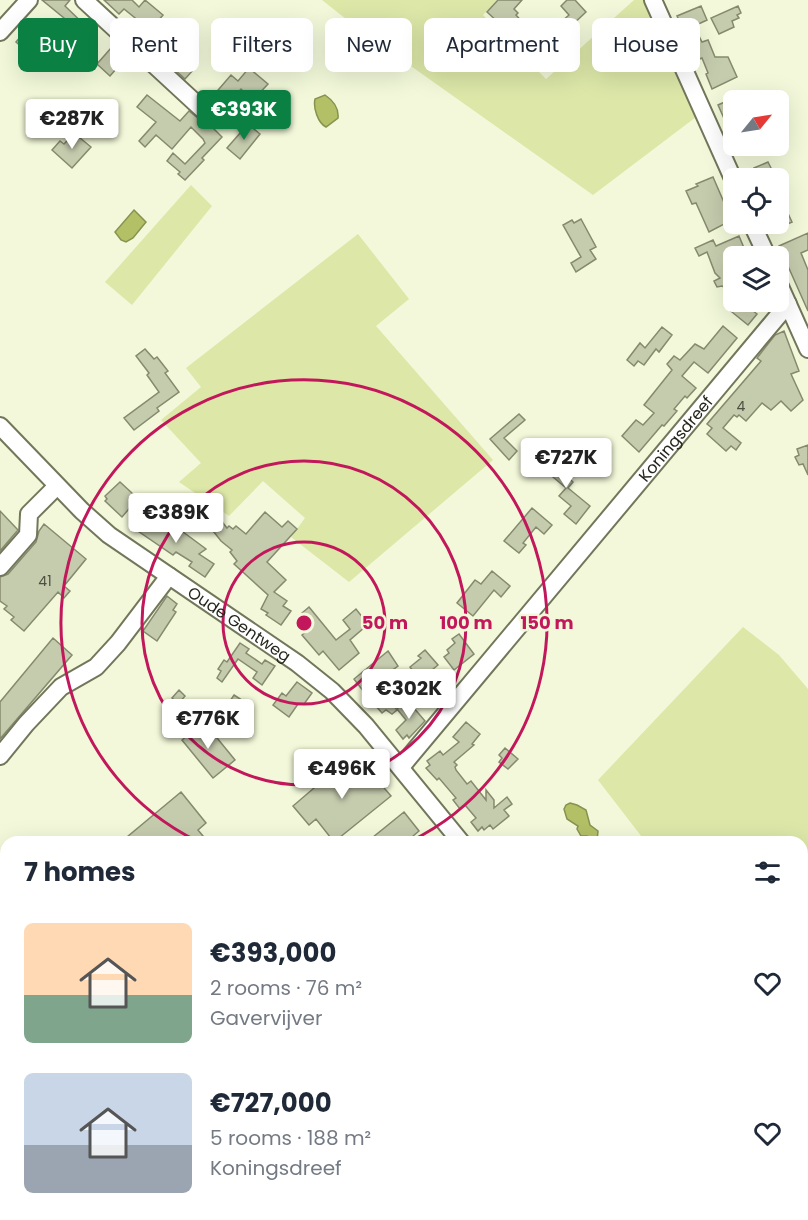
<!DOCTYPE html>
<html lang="en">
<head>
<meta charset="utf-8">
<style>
  :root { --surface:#fff; --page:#f6f6f7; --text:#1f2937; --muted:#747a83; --accent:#0b8043 }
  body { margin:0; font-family:Poppins,sans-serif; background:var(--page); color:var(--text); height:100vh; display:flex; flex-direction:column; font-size:22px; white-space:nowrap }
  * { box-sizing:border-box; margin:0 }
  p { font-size:20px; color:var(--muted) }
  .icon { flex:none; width:33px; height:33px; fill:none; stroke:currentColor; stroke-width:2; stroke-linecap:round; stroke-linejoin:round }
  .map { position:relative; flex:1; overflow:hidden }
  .sheet { position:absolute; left:0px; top:836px; width:808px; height:386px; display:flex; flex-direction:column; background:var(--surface); border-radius:18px 18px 0 0; box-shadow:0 6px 24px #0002 }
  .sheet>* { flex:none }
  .hud { position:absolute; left:18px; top:18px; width:772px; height:54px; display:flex; gap:12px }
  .needle { width:39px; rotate:60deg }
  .fabs { position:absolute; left:723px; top:90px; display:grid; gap:12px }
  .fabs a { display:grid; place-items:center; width:66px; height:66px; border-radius:9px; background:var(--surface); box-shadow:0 6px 24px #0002; font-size:30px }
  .price { position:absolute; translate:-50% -51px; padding:0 14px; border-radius:6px; background:#fff; color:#222; font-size:20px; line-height:39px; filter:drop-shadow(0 2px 3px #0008) }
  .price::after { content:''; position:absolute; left:50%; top:36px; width:18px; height:14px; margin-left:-9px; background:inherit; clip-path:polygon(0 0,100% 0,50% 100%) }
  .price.on { background:var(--accent); color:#fff }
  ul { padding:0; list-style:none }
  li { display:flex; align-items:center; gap:18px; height:150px; padding:0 24px }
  li span { display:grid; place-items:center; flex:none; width:168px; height:120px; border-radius:9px; color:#555 }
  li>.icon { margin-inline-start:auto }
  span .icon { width:72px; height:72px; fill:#fffc; stroke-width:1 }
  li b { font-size:26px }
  h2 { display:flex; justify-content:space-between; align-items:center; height:72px; padding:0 24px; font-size:26px }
  .pill { padding:0 21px; border-radius:9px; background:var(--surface); box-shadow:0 6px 24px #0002; font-size:21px; line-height:54px }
  .pill.on { background:var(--accent); color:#fff }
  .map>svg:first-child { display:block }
  .green { fill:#dce7a8 }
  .water { fill:#b3c066; stroke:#889250; stroke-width:1.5 }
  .building { fill:#c5cbad; stroke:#858a6e; stroke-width:1.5 }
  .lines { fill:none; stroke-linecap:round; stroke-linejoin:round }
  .minor-casing { stroke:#72775b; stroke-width:20 }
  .minor { stroke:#fff; stroke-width:16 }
  .ring { fill:none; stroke:#c2185b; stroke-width:3 }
  .labels { text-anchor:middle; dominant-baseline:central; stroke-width:5; stroke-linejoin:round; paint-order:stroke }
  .number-label { font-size:14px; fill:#4d5040 }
  .street-label { font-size:16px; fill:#25271c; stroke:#f2f8d9 }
  .centre { fill:#c2185b; stroke:#f2f8d9; stroke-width:3 }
  .ring-label { font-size:18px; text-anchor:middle; font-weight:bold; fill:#c2185b; stroke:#f2f8d9; stroke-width:5; stroke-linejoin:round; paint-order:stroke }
</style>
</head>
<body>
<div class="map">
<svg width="808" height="1220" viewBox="0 0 808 1220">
  <rect width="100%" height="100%" fill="#f2f8d9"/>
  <path class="green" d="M322,0H497L483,15L546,79L634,0H645L696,117L593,195L360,30Z
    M191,185L212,206L132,305L105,282Z
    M358,234L409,299L376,326L493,460L349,582L291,537L305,518L263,481L229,516L179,482L201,463L161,420L201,387L186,368Z
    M743,627L779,655L808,689V982L802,976V842L645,841L598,780Z
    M808,1098V1220H780L776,1215H802V1104Z"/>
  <path class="water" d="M325,95C334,101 339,108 338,118L326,127C318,123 313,108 315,99Z
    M134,210L146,222L133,238L126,242L121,240L115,232Z
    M570,803L577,805L586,810L590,825L598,831L597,841H592L587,836H581L577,829L578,826L567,819L564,809L566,805Z"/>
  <path class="building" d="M42,0H70L65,6L97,37L83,52L74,44V39L73,40L57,25L64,18Z
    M104,0H132L139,7L145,0L163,15L150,30L124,9L119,14Z
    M498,0H522L514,9L518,13L516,15L541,43L530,54L516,40L520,36L505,19L500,24L487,12Z
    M567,0H575L586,12L569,28L562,21L569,15L561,6Z
    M701,6L707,20L694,26L702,42L708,40L715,57H728L737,77L712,89L706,74L708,73L702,58L697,60L677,16Z
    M738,6L741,13L737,15L739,18L732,21L734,27L719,34L711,18Z
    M35,20L53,35L42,48L34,40L25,50L16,42Z
    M161,39L194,69L185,79L158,54L161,51L155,46Z
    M111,48L124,60L110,76L97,64Z
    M249,68L268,84L253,100L241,89L225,107L213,96L231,75L238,81Z
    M147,95L180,121L189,111L204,123L206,121L222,137L202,158L204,160L185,180L178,174L180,172L167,161L173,153L185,164L205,143L203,139L191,127L172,149L156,135L145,147L139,141L156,122L137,107Z
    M734,98V141L718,105Z
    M248,124L260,134L240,159L227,148Z
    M74,133L91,147L72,168L52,150L60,141L64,144Z
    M768,162L776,178H759L754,168Z
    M713,177L729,214L727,215L730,221L709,232L696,203L692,204L686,191L698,186L696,184Z
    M778,206L780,209L785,207L792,222L778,228Z
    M581,219L596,247L590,250L596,259L576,272L571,263L581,257L563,225L572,220L574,223Z
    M808,233V250L801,253L808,270V311L779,246Z
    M739,236L744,248L734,253V295L722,286L717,287L714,281L720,278L715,273L707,252L699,256L695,248L713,240L716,246Z
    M732,302H742L757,314L748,325L727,308Z
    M723,326L737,338L708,373L694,362L682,376L696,388L687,398L685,396L674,409L677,411L664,426L662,425L639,452L622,436L636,420L643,425L654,413L644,405L672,370L667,364L674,356L680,360L695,344L704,349Z
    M662,327L672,335L659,352L656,349L644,365L638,361L634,366L627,360L640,343L645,348Z
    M784,331L799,371L791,374L803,400L791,411L781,401L771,410L762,403L746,421L739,415L737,417L734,415L723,428L741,443L736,450L731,446L726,451L707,434L712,428L707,424L761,361L757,358L775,335Z
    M145,349L154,359L157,357L168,371L165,373L179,392L157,408L159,411L134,430L124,418L159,392L147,375L149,373L136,356Z
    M519,414L525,420L504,438L517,451L509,460L490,439Z
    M808,445V475L803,464L799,465L795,457L799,455L797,449Z
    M552,453L565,464L560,470L573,482L568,488L590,506L576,524L564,514L571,506L559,496L566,488L541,467Z
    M120,482L133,494L129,498L134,503L122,517L105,501L107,499L105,496Z
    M532,508L552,525L544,534L536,527L523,543L526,545L519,553L504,541Z
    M0,511L18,530L0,551Z
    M265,512L282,527L288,521L297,529L267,562L286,580L274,592L287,601L283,606L291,611L281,625L266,615L268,613L261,609L268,595L234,564L237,561L230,552L232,550L221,541L206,522L216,514L227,528L229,526L233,529L236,526L246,534Z
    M145,514L171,532L175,526L206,549L199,554L214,564L205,577L189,566L192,562L176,552L173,555L135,529Z
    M44,524L86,559L64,586L70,591L64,598L58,592L24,631L11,620L14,617L4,609L7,606L0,601V577L8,574L36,542L39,531Z
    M492,571L510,586L501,597L494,590L473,616L457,603L475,580L481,584Z
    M167,596L177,604L173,610L176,612L157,641L143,631Z
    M309,607L336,640L350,629L343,620L356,609L363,618L367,615L372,621L350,640L359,653L339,670L323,651L319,655L302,635L313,626L302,613Z
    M459,634L474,654L454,670L444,657L449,653L447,650L455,643L452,639Z
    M53,638L72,655L0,739V702Z
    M240,643L249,649L246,653L262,664L265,660L275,666L262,685L253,678L257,672L238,659L222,682L217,678L221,671L218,669L224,660L227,662Z
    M425,650L438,665L420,680L410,667L421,658L418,656Z
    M388,651L398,666L376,682L397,710L392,714L386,710L382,713L375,705L380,701L369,688L364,692L354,679Z
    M297,682L312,693L304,704H298L289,717L273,705L282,693L286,696Z
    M179,690L185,696L179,703L190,711L184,719L173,711L179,704L172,698Z
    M234,695L251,706L245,715L228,704Z
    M407,700L425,721L409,738L407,735L403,739L396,730L406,720L397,709Z
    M204,722L235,760L213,778L182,740Z
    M466,722L480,734L472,744L474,745L454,762L457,765L455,767L456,770L467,784L471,781L486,800V790L494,800V808L507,797L512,804L504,810L509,816L493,829L490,825L484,830L482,827L478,831L471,822L476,818L465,805L460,809L453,800L456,798L439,778L437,780L426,768L430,765L427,761L440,751L443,755L459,742L453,737Z
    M505,748L518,759L508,769L499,762L502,758L499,755Z
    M349,758L372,786L378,781L391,796L334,842L316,819L309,825L293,806Z
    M181,792L206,823L198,830L208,842H121Z
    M404,812L419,831L406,842H367Z"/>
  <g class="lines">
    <defs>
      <g id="minor">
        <path d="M84,0L202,109"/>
        <path d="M653,0L734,181"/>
        <path d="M0,32L29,0"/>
        <path d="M752,224L767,256"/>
        <path d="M778,282L808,349"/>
        <path id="s1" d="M0,426L82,511L109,535L297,663L332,691L366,726L461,842"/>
        <path d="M0,567L28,535L29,514L57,486"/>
        <path d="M0,756L26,724L61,687L96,667L118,643L169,576"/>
        <path id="s2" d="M401,767L788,304"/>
        <path d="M802,1094L808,1088"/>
        <path d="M0,1116L6,1117"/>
        <path d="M765,1215L769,1220"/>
        <path d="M313,1220L317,1215"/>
      </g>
    </defs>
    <use href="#minor" class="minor-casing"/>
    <use href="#minor" class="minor"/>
  </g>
  <g class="ring">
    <circle cx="304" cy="623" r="81"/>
    <circle cx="304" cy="623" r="162"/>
    <path d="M197 841A243 243 0 1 1 411 841"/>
  </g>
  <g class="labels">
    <g class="number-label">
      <text x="741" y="406">4</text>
      <text x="45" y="581">41</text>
    </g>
    <g class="street-label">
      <text stroke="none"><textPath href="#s2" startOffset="428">Koningsdreef</textPath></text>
      <text stroke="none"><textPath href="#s1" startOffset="312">Oude Gentweg</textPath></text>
    </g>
  </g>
  <circle cx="304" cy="623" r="9" class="centre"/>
  <g class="ring-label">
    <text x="385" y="629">50 m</text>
    <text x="466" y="629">100 m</text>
    <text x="547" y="629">150 m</text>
  </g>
</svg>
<div class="fabs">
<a><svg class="needle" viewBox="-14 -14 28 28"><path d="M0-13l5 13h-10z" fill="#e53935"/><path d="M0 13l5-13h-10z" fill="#747a83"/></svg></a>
<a><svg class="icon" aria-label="locate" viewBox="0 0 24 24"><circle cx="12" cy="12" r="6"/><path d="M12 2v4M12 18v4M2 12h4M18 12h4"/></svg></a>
<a><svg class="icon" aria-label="layers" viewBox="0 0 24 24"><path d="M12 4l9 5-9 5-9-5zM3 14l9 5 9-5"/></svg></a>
</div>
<b class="price on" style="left:244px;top:141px">€393K</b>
<b class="price" style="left:72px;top:150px">€287K</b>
<b class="price" style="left:566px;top:489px">€727K</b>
<b class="price" style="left:176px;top:544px">€389K</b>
<b class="price" style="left:409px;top:720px">€302K</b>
<b class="price" style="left:208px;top:750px">€776K</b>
<b class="price" style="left:342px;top:800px">€496K</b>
<div class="hud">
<a class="pill on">Buy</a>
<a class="pill">Rent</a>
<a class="pill">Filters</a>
<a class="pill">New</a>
<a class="pill">Apartment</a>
<a class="pill">House</a>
</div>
<section class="sheet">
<h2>7 homes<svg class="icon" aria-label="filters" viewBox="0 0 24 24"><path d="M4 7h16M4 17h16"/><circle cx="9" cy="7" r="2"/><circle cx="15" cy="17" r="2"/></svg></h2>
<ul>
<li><span style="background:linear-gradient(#ffd9b3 60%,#7fa58c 0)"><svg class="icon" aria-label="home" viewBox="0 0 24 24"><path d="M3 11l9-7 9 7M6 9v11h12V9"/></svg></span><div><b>€393,000</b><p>2 rooms · 76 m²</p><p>Gavervijver</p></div><svg class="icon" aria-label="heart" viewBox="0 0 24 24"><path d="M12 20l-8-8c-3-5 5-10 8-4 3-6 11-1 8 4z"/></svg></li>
<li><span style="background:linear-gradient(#c9d6e8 60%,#9aa5b1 0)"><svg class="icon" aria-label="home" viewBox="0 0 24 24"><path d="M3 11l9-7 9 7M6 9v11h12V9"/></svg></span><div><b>€727,000</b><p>5 rooms · 188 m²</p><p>Koningsdreef</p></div><svg class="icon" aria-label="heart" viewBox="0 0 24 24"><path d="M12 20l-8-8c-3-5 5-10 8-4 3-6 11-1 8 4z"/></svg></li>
</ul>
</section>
</div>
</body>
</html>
